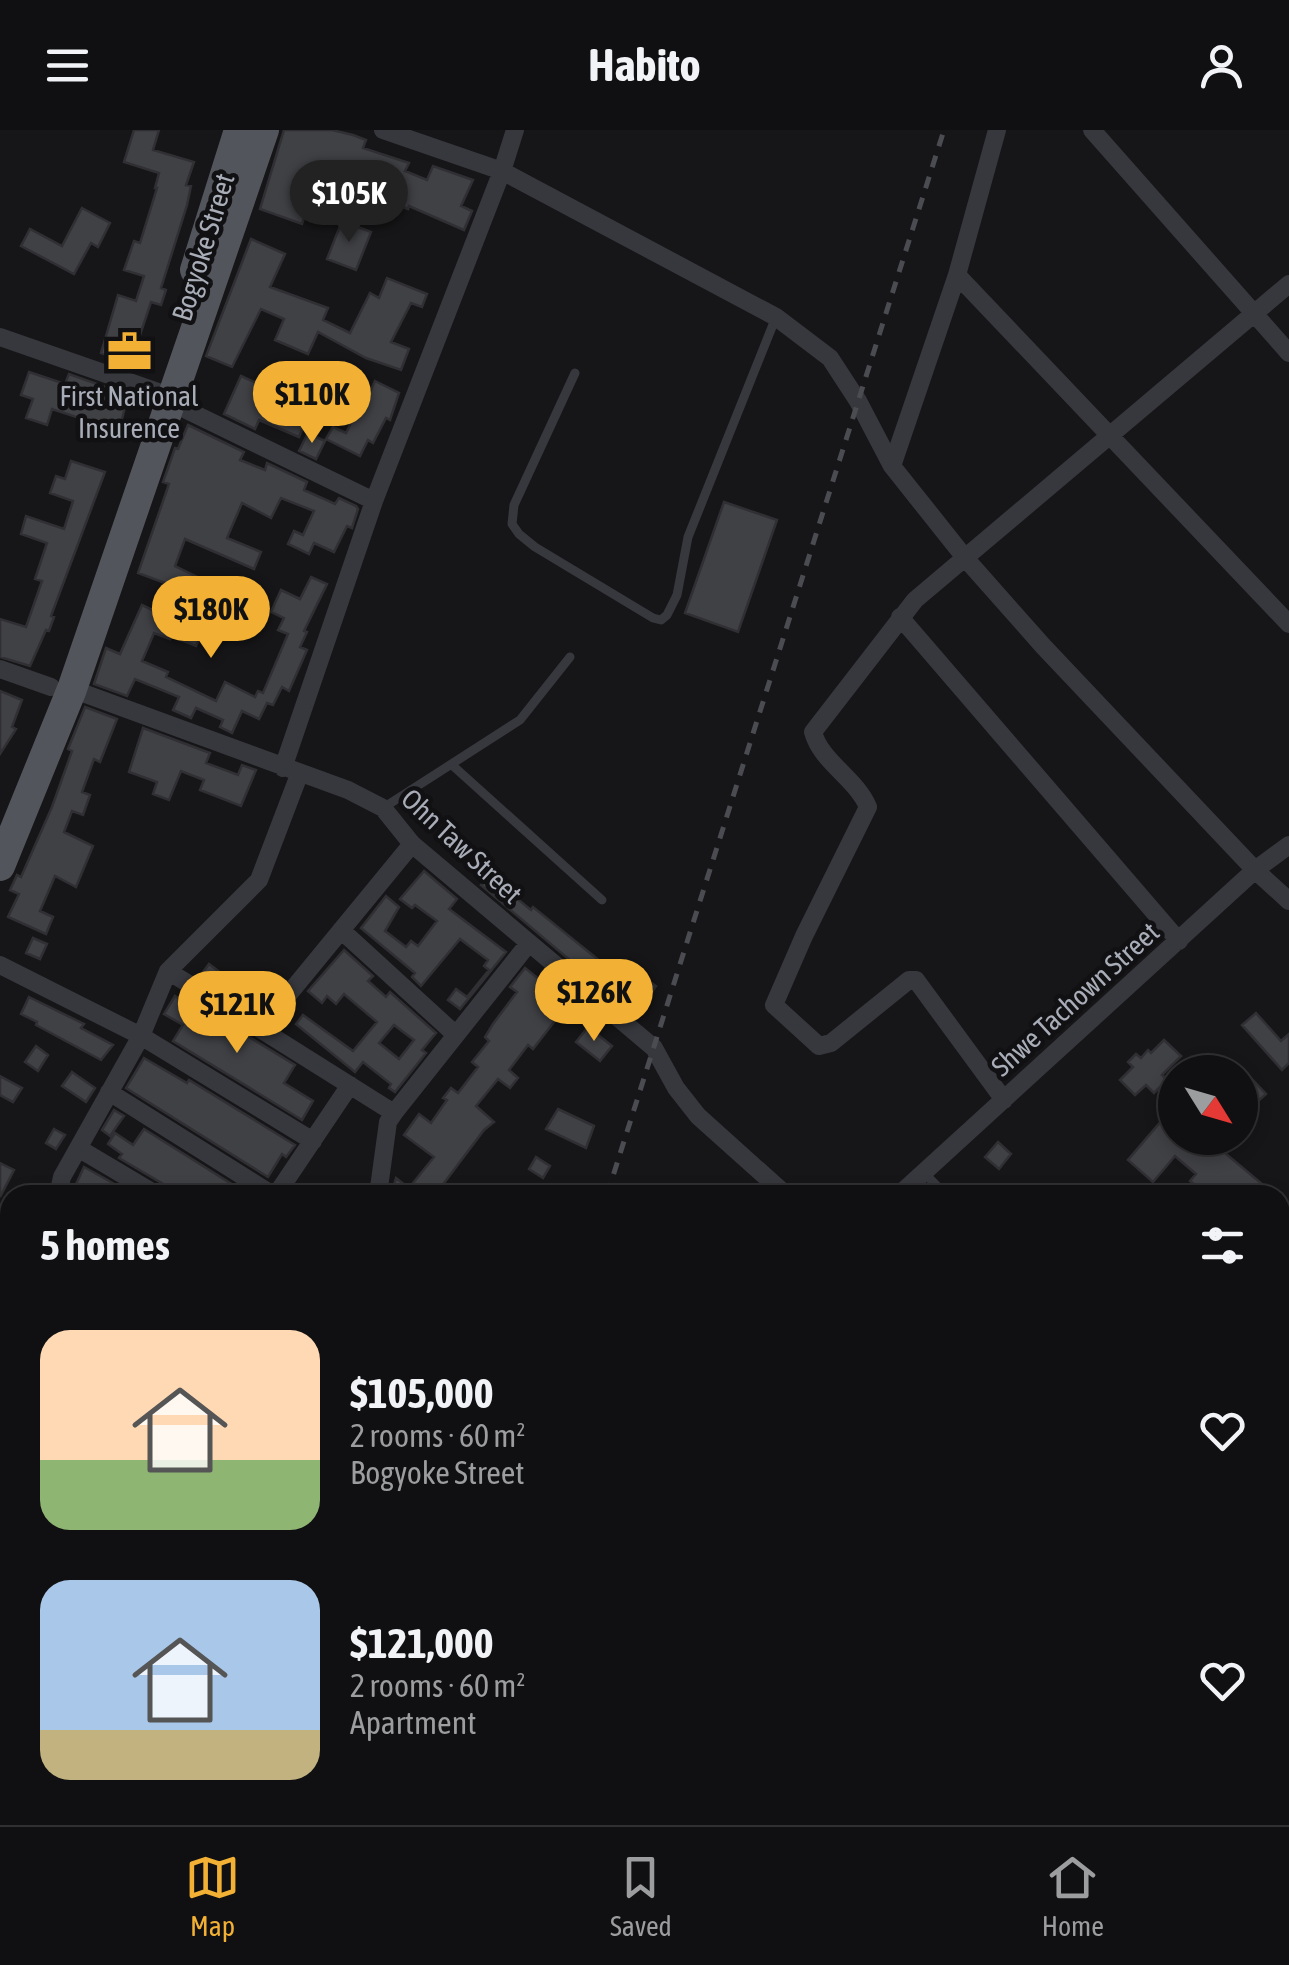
<!DOCTYPE html>
<html lang="en">
<head>
<meta charset="utf-8">
<style>
  :root { --surface:#101012; --page:#19191b; --text:#f1f3f6; --muted:#9c9d9f; --line:#303032; --accent:#f2b134 }
  body { margin:0; font-family:"Asap Condensed",sans-serif; background:var(--page); color:var(--text); height:100vh; display:flex; flex-direction:column; font-size:38px; white-space:nowrap }
  * { box-sizing:border-box; margin:0 }
  p { font-size:32px; color:var(--muted) }
  .icon { flex:none; width:55px; height:55px; fill:none; stroke:currentColor; stroke-width:2; stroke-linecap:round; stroke-linejoin:round }
  .map { position:relative; flex:1; overflow:hidden }
  .drawer { position:absolute; left:0px; top:1055px; width:1290px; height:640px; display:flex; flex-direction:column; background:var(--surface); border-radius:30px 30px 0 0; box-shadow:0 5px 15px #0003,0 0 0 2px var(--line) }
  .drawer>* { flex:none }
  .needle { width:65px; rotate:127deg }
  .controls { position:absolute; left:1158px; top:925px; display:grid; gap:20px }
  .controls a { display:grid; place-items:center; width:100px; height:100px; border-radius:50%; background:var(--surface); box-shadow:0 5px 15px #0003,0 0 0 2px var(--line); font-size:50px }
  .price { position:absolute; translate:-50% -85px; padding:0 22px; border-radius:35px; background:var(--accent); color:#111; font-size:32px; line-height:65px; filter:drop-shadow(0 2px 5px #0008) }
  .price::after { content:''; position:absolute; left:50%; top:60px; width:30px; height:22px; margin-left:-15px; background:inherit; clip-path:polygon(0 0,100% 0,50% 100%) }
  .price.on { background:#222; color:#fff }
  ul { padding:0; list-style:none }
  li { display:flex; align-items:center; gap:30px; height:250px; padding:0 40px }
  li span { display:grid; place-items:center; flex:none; width:280px; height:200px; border-radius:30px; color:#555 }
  li>.icon { margin-inline-start:auto }
  span .icon { width:120px; height:120px; fill:#fffc; stroke-width:1 }
  li b { font-size:42px }
  h2 { display:flex; justify-content:space-between; align-items:center; height:120px; padding:0 40px; font-size:42px }
  header { display:flex; justify-content:space-between; align-items:center; height:130px; padding:0 40px; background:var(--surface); font-size:45px; font-weight:700 }
  .tab-bar { display:flex; justify-content:space-around; align-items:center; height:140px; border-top:2px solid var(--line); background:var(--surface); font-size:28px; color:var(--muted) }
  .tab-bar a { display:grid; justify-items:center; gap:5px }
  .tab-bar .on { color:var(--accent) }
  .map>svg:first-child { display:block }
  .water { fill:#2c353c }
  .building { fill:#404145; stroke:#303034; stroke-width:2.5; fill-rule:evenodd }
  .lines { fill:none; stroke-linecap:round; stroke-linejoin:round }
  .service { stroke:#37383d; stroke-width:9 }
  .minor { stroke:#37383d; stroke-width:18 }
  .primary { stroke:#53555c; stroke-width:30 }
  .rail { stroke:#4a4c52; stroke-width:5; stroke-dasharray:12 10; stroke-linecap:butt }
  .labels { text-anchor:middle; dominant-baseline:central; stroke-width:9; stroke-linejoin:round; paint-order:stroke }
  .street-label { font-size:28px; fill:#a8adb8; stroke:#111113 }
  .poi-label { font-size:28px; fill:#a8adb8; stroke:#111113 }
</style>
</head>
<body>
<header><svg class="icon" aria-label="menu" viewBox="0 0 24 24"><path d="M4 6h16M4 12h16M4 18h16"/></svg>Habito<svg class="icon" aria-label="person" viewBox="0 0 24 24"><circle cx="12" cy="8" r="4"/><path d="M4 21q1-7 8-7t8 7"/></svg></header>
<div class="map">
<svg width="1289" height="1695" viewBox="0 0 1289 1695">
  <rect width="100%" height="100%" fill="#161618"/>
  <path class="water" d="M912,1685H971L964,1695H905Z"/>
  <path class="building" d="M134,0H159L153,20L194,32L186,55L191,56L187,75L161,158L166,160L161,175L151,172L139,208L140,214L146,216L142,231L136,229L134,234L101,223L118,165L136,171L144,146L124,140L134,111L140,113L157,58H155L159,43L124,32Z
    M284,0H332L353,5L366,10L363,18L409,33L405,41L427,50L433,36L473,50L461,76L472,81L464,100L409,76L408,79L395,74L404,54L381,44L378,54L353,44L350,51L333,45L329,58L316,54L302,94L260,79Z
    M82,78L110,93L98,117L91,113L74,144L21,116L30,99L62,116Z
    M342,91L371,102L356,140L327,129Z
    M251,109L285,124L270,157L328,178L323,190L350,203L370,163L379,168L387,148L427,164L422,177L411,173L391,212L409,219L401,240L366,228L318,202L308,224L275,210L284,189L261,179L232,237L206,226Z
    M29,242L65,254L69,244L128,265L119,301L52,279L47,295L26,288L33,269L21,265Z
    M279,243L319,260L299,307L259,290L255,299L224,284L241,246L272,260Z
    M375,251L399,263L390,290L386,288L373,313L368,310L360,326L326,309L333,297L346,303L365,264L368,266Z
    M188,295L244,322L240,330L265,340L267,333L307,352L304,360L335,374L339,368L356,376L358,379L352,398L347,396L334,422L314,413L309,424L288,414L294,401L303,405L314,381L281,368L271,388L242,373L227,408L261,422L254,439L185,409L175,436L214,455L208,469L138,443L169,354L163,352L175,318L178,319Z
    M308,303L325,311L316,329L299,321Z
    M71,331L105,342L51,486L54,487L49,501L46,500L30,536L0,527V489L26,497L42,451L35,449L47,413L21,404L26,386L64,399L73,371L50,363L56,346L65,349Z
    M724,372L777,390L738,502L685,483Z
    M311,447L327,454L304,501L307,502L300,517L307,520L289,561L282,557L273,575L267,573L259,589L242,581L232,603L220,597L223,590L196,578L191,588L173,580L179,567L135,549L127,566L94,554L106,518L120,524L142,475L202,503L196,516L171,506L170,509L154,503L142,531L168,542L166,547L216,571L225,552L255,567L258,561L263,563L288,504L278,500L284,488L271,482L281,460L300,469Z
    M0,561L22,570L12,597L16,599L0,624Z
    M85,577L117,589L100,632L94,629L82,662L90,665L83,685L72,681L64,702L93,716L76,757L55,746L40,781L53,787L46,804L8,787L19,764L10,760L17,745L21,747L52,677L72,621L68,619Z
    M143,598L210,623L206,633L238,645L242,635L256,640L241,676L200,660L204,650L181,641L169,670L153,664L157,652L129,642Z
    M424,741L457,769L449,779L506,822L460,879L448,870L456,859L467,867L489,840L484,836L488,830L460,809L421,856L412,847L415,843L361,798L386,766L399,777L385,801L406,817L411,811L418,816L437,791L415,775L412,778L400,769Z
    M493,741L508,753L504,758L531,780L533,777L611,840L604,849L633,869L646,849L656,856L636,886L481,755Z
    M33,808L47,814L40,829L26,823Z
    M344,820L373,846L368,851L386,867L390,862L436,903L422,920L426,923L395,962L389,958L391,954L363,932L355,942L296,894L303,885L353,921L377,892L344,864L336,874L327,866L322,873L308,861ZM394,895L414,910L399,929L379,913Z
    M209,834L221,843L212,854L200,846Z
    M525,838L545,854L550,847L560,855L547,872L561,883L533,919L528,915L509,940L518,948L510,958L498,949L476,976L494,992L484,1000L435,1065H427L413,1053L434,1027L404,1005L419,984L431,993L447,970L443,968L451,958L458,963L478,937L472,932L489,911L485,907L493,894L517,862L510,857Z
    M257,852L273,864L264,874L259,870L253,880L235,868L240,861L247,865Z
    M175,866L193,877L195,874L295,935L284,953L313,971L302,990L173,911L183,895L164,884Z
    M29,867L84,894L81,898L113,915L101,930L36,895L37,892L21,884Z
    M1256,883L1281,911L1289,904V933L1282,940L1242,895Z
    M588,897L612,916L600,931L576,912Z
    M1164,910L1181,926L1162,945L1167,950L1154,963L1146,955L1135,965L1120,950L1133,937L1128,932L1136,924L1141,928L1148,920L1151,923Z
    M36,916L48,925L38,941L25,932Z
    M144,928L187,953L189,950L295,1015L286,1027L282,1024L268,1047L126,958Z
    M72,942L95,958L86,972L62,956Z
    M0,946L22,958L13,972L0,965Z
    M1250,947L1266,964L1254,975L1240,961V956Z
    M1175,975V1008H1207L1275,1065H1207L1190,1051L1196,1044L1175,1026L1153,1052L1128,1030Z
    M558,979L594,996L586,1018L546,999Z
    M114,980L124,986L110,1006L102,1000Z
    M54,999L65,1005L56,1019L46,1013Z
    M144,999L238,1058L234,1065H169L163,1054L119,1028L122,1024L108,1014L115,1003L133,1015Z
    M998,1012L1011,1024L999,1039L985,1027Z
    M536,1027L550,1036L543,1048L529,1039Z
    M0,1033L14,1040L0,1067Z
    M84,1037L104,1048L133,1065H71Z
    M396,1048L418,1065H391Z"/>
  <g class="lines">
    <path class="service" d="M575,243L514,375L512,394L519,404L535,417L653,488L661,490L667,485L677,465L688,407L776,187
      M452,635L602,770
      M383,678L520,590L570,527
      M924,1043L946,1065
      M1280,1246L1289,1250"/>
    <path class="minor" d="M383,0L502,41L776,187L830,228L858,271L892,336L966,429L1043,516L1255,740L1289,771
      M1092,0L1289,223
      M957,145L1289,494
      M0,207L158,262
      M172,273L374,371
      M892,336L957,145L997,0
      M900,487L1179,811
      M0,539L51,557
      M72,559L348,660L383,678L412,714L654,918L676,958L698,986L786,1065
      M283,638L374,371L502,41L515,0
      M341,800L456,905
      M0,835L141,906L313,1011
      M168,841L394,983
      M260,899L412,714
      M109,962L273,1065
      M1004,970L916,850H909L831,913L819,916L774,875L804,806L868,677C856,648 821,632 813,602L915,470L1289,154
      M78,1018L157,1065
      M58,1065L62,1047L141,906L168,841L259,750L299,645
      M276,1065L350,955
      M378,1065L388,992L394,983L529,813
      M899,1065L1255,740L1289,715
      M0,1320L10,1313
      M1280,1474L1289,1464
      M0,1526L10,1533
      M241,1685L255,1695
      M305,1695L312,1685
      M480,1695L485,1685"/>
    <path class="primary" d="M195,140L239,0
      M0,736L72,559L264,0"/>
    <path class="rail" d="M607,1065L944,0
      M324,1695L330,1685"/>
  </g>
  <defs>
    <symbol id="office-bare" viewBox="-9 -9 18 18"><path d="M-6-3h4V-5.5h4V-3h4V5H-6ZM-1-4.5V-3h2v-1.5ZM-6 0V1H6V0Z" fill="#f2b134" stroke="#111113" stroke-width="2.5" paint-order="stroke"/></symbol>
  </defs>
  <g fill-rule="evenodd">
    <use href="#office-bare" x="98" y="190" width="63" height="63"/>
  </g>
  <g class="labels">
    <g class="street-label">
      <text transform="translate(203 117) rotate(-73)">Bogyoke Street</text>
      <text transform="translate(462 716) rotate(43)">Ohn Taw Street</text>
      <text transform="translate(1075 869) rotate(-42)">Shwe Tachown Street</text>
    </g>
    <g class="poi-label">
      <text x="129" y="266">First National<tspan x="129" dy="32">Insurence</tspan></text>
    </g>
  </g>
</svg>
<div class="controls">
<a><svg class="needle" viewBox="-14 -14 28 28"><path d="M0-13l5 13h-10z" fill="#e53935"/><path d="M0 13l5-13h-10z" fill="#9c9d9f"/></svg></a>
</div>
<b class="price on" style="left:349px;top:115px">$105K</b>
<b class="price" style="left:312px;top:316px">$110K</b>
<b class="price" style="left:211px;top:531px">$180K</b>
<b class="price" style="left:594px;top:914px">$126K</b>
<b class="price" style="left:237px;top:926px">$121K</b>
<section class="drawer">
<h2>5 homes<svg class="icon" aria-label="filters" viewBox="0 0 24 24"><path d="M4 7h16M4 17h16"/><circle cx="9" cy="7" r="2"/><circle cx="15" cy="17" r="2"/></svg></h2>
<ul>
<li><span style="background:linear-gradient(#ffd9b3 65%,#8fb573 0)"><svg class="icon" aria-label="home" viewBox="0 0 24 24"><path d="M3 11l9-7 9 7M6 9v11h12V9"/></svg></span><div><b>$105,000</b><p>2 rooms · 60 m²</p><p>Bogyoke Street</p></div><svg class="icon" aria-label="heart" viewBox="0 0 24 24"><path d="M12 20l-8-8c-3-5 5-10 8-4 3-6 11-1 8 4z"/></svg></li>
<li><span style="background:linear-gradient(#a9c7e8 75%,#c2b280 0)"><svg class="icon" aria-label="home" viewBox="0 0 24 24"><path d="M3 11l9-7 9 7M6 9v11h12V9"/></svg></span><div><b>$121,000</b><p>2 rooms · 60 m²</p><p>Apartment</p></div><svg class="icon" aria-label="heart" viewBox="0 0 24 24"><path d="M12 20l-8-8c-3-5 5-10 8-4 3-6 11-1 8 4z"/></svg></li>
</ul>
</section>
</div>
<nav class="tab-bar">
<a class="on"><svg class="icon" aria-label="map" viewBox="0 0 24 24"><path d="M3 6l6-2 6 2 6-2v14l-6 2-6-2-6 2zM9 4v14M15 6v14"/></svg>Map</a>
<a><svg class="icon" aria-label="saved" viewBox="0 0 24 24"><path d="M7 4h10v16l-5-4-5 4z"/></svg>Saved</a>
<a><svg class="icon" aria-label="home" viewBox="0 0 24 24"><path d="M3 11l9-7 9 7M6 9v11h12V9"/></svg>Home</a>
</nav>
</body>
</html>
